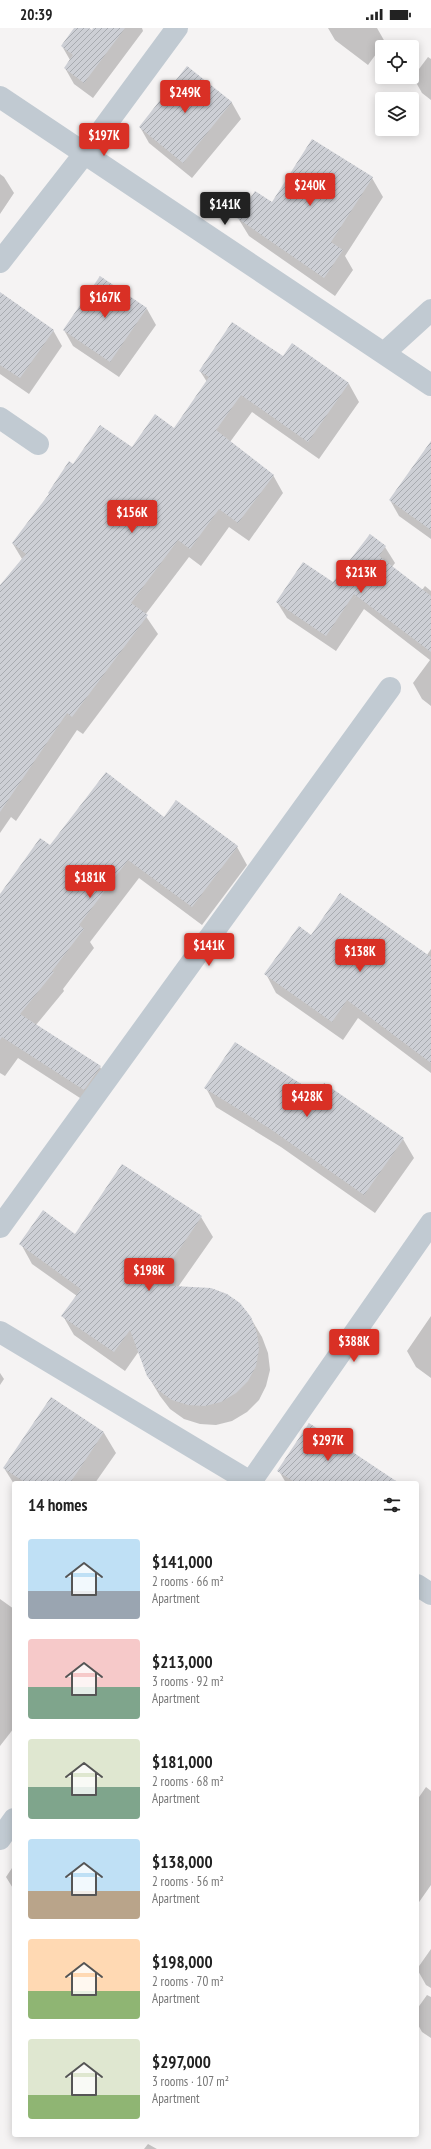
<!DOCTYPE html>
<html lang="en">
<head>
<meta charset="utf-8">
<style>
  :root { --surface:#fff; --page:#f2f2f2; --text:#222; --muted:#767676; --accent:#d93025 }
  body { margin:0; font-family:"PT Sans Narrow",sans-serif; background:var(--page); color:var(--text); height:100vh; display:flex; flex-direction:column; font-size:15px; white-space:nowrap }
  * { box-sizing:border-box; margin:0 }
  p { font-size:13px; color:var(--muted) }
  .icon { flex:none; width:22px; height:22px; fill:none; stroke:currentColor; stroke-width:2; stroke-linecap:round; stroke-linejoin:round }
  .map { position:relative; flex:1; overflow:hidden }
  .sheet { position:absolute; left:12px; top:1453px; width:407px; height:656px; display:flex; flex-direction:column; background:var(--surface); border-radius:4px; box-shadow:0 2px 10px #0003 }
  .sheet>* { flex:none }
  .buttons { position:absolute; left:375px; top:12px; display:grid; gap:8px }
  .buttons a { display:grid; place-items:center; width:44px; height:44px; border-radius:4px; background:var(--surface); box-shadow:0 2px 10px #0003; font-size:20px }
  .price { position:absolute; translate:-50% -34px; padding:0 9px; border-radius:4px; background:var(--accent); color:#fff; font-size:13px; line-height:26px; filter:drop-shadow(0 1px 2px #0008) }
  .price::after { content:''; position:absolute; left:50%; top:24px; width:12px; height:9px; margin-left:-6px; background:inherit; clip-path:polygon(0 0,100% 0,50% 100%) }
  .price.current { background:#222; color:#fff }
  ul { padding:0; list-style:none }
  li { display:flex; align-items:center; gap:12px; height:100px; padding:0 16px }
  li span { display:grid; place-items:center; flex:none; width:112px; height:80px; border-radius:4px; color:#555 }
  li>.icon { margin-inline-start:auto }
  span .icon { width:48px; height:48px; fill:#fffc; stroke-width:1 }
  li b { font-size:17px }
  h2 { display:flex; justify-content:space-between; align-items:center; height:48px; padding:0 16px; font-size:17px }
  .status { display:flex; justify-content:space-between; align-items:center; height:28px; padding:0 20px; background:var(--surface); direction:ltr }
  .status svg { height:11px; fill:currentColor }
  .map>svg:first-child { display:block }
  .shadow { fill:#0003 }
  .building { fill:url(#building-hatch) }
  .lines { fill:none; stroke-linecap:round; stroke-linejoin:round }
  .minor { stroke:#c1cad2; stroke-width:22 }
</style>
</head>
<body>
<div class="status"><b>20:39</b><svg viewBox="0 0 49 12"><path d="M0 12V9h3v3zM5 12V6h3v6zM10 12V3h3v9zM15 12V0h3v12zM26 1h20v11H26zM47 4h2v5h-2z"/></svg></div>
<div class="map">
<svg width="431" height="2121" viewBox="0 0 431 2121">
  <defs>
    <pattern id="building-hatch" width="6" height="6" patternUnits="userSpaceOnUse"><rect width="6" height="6" fill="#cdcfd5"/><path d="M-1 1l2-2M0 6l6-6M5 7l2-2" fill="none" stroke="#a8abb0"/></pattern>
  </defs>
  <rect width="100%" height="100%" fill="#f5f3f3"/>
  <path class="shadow" d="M76,0H88L92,3L95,0H142L143,3L93,70L74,56L65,40L70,32L62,18Z
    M328,0H377L385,14L368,37L335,12Z
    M428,29L431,31V72L422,65L413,49Z
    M188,40L232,75L241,91L192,150L149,115L140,99Z
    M0,146L4,149L14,165L0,186Z
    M372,150L383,169L345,228L353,242L335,268L249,208L238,190L272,175Z
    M0,273L53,302L62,318L29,366L0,346Z
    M147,281L156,297L119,349L73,318L64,302Z
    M292,316L349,356L359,374L319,431L252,384L230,414L273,447L283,465L249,513L229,499L201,538L189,529L145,587L158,606L83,706L77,702L16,793L11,789L0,805V559L22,531L13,516L73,437L132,420L174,401L207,354L200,343L283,329Z
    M431,414V511L399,488L390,472Z
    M370,508L385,519L395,535L392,539L422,562L425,558L431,563V678L422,671L413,655L430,632L364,581L336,623L287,590L277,574L333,555Z
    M164,790L237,819L247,837L202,897L139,850L90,914L94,920L63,961L64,963L36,997L100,1039L111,1057L94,1079L18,1030L5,1048L0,1045V902L50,818Z
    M311,908L427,927L431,921V1045L358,990L343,1012L276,965L266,946Z
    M206,1060L317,1067L403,1111L414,1130L375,1185L281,1119L216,1079Z
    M123,1137L201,1189L213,1209L178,1259L250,1289L262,1309L268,1325L270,1342L266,1358L259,1372L247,1384L232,1393L216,1397L200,1396L184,1391L170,1381L160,1368L148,1348L139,1323L125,1343L74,1307L63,1288L77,1268L32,1236L21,1216L75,1207Z
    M431,1288V1350L416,1339L407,1323Z
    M0,1345L4,1351L0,1357Z
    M52,1370L104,1405L116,1425L95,1455L14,1456L4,1440Z
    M279,1443L393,1455H286Z
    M0,1571L14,1581V1700L0,1718Z
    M426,1759L431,1763V1857L417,1877V1772Z
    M14,1837V1862L6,1849Z
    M431,1921V1960L426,1957L417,1941Z
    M427,1967L431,1969V2010L422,2004L417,1995V1981Z
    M148,2116L157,2121H144Z"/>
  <path class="building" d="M74,0H89L92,2L93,0H125L84,55L64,40L73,27L61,18Z
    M187,38L232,74L183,135L139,99Z
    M312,111L373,149L331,214L343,222L324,250L237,190L255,163L272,174Z
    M100,248L147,280L110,334L63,302Z
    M0,264L54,302L20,350L0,337Z
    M232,294L283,328L292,315L349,355L308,414L241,367L216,402L274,447L238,495L219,481L190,521L178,512L131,575L148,587L72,689L67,685L0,784V557L26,526L12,515L49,466L48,465L69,433L73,436L100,397L132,419L155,386L174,400L209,349L199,343Z
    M431,413V502L389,472Z
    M370,506L386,518L379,528L431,568V624L354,566L326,608L276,574L303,534L333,554Z
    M106,744L164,789L176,772L238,818L192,879L128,832L79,897L84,901L52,943L54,944L20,986L101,1038L84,1062L2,1009L0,1012V866L40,810L50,817Z
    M340,865L431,929V1035L347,972L332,994L264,946L299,898L311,907Z
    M235,1014L317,1066L324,1055L404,1110L364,1167L269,1100L204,1060Z
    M122,1136L202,1188L155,1257L211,1260L227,1266L240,1275L251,1289L257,1305L259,1321L256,1338L248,1353L236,1365L221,1374L205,1378L188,1377L172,1372L158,1362L147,1348L130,1302L114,1324L61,1288L81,1261L19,1216L43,1182L75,1206Z
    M51,1369L104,1404L70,1455H26L3,1440Z
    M309,1395L399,1455H296L277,1443Z"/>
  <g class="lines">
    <path class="minor" d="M0,69L431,357
      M0,234L85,125L177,0
      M384,325L431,282
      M0,390L38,416
      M0,1199L390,660
      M0,1304L252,1455
      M250,1455L431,1195
      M417,1557L431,1566
      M0,1811L14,1791"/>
  </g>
</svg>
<div class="buttons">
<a><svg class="icon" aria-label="locate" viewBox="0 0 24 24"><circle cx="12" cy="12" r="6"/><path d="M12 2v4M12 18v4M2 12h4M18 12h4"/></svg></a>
<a><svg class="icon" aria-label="layers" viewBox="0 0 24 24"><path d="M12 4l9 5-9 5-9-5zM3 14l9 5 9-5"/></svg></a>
</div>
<b class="price" style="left:185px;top:86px">$249K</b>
<b class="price" style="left:104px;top:129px">$197K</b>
<b class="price" style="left:310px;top:179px">$240K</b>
<b class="price current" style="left:225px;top:198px">$141K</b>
<b class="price" style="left:105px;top:291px">$167K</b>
<b class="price" style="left:132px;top:506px">$156K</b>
<b class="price" style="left:361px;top:566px">$213K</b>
<b class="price" style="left:90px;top:871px">$181K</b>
<b class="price" style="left:209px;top:939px">$141K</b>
<b class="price" style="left:360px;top:945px">$138K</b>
<b class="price" style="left:307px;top:1090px">$428K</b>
<b class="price" style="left:149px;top:1264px">$198K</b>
<b class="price" style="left:354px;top:1335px">$388K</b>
<b class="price" style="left:328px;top:1434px">$297K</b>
<section class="sheet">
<h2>14 homes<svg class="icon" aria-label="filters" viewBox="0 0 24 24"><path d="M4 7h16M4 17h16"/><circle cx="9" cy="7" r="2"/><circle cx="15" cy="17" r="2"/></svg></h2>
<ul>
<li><span style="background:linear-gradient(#bfe0f5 65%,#9aa5b1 0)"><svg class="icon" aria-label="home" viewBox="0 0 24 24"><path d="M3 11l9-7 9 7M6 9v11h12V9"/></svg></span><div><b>$141,000</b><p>2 rooms · 66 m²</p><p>Apartment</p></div></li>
<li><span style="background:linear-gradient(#f6c9c9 60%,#7fa58c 0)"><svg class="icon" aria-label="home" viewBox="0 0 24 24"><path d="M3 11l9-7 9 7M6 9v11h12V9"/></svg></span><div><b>$213,000</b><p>3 rooms · 92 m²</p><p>Apartment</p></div></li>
<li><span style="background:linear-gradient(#dfe7d0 60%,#7fa58c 0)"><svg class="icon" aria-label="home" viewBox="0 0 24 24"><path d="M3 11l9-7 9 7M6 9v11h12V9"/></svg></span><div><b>$181,000</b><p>2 rooms · 68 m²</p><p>Apartment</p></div></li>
<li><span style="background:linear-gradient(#bfe0f5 65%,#b9a48a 0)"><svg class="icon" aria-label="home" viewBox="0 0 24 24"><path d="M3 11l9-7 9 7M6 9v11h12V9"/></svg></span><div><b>$138,000</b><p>2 rooms · 56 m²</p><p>Apartment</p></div></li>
<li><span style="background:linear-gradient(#ffd9b3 65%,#8fb573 0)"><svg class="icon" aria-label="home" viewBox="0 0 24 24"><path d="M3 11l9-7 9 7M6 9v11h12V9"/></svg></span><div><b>$198,000</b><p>2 rooms · 70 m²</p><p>Apartment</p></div></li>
<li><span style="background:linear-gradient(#dfe7d0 70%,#8fb573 0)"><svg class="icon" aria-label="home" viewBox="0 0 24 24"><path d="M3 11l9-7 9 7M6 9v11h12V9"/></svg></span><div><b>$297,000</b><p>3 rooms · 107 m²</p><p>Apartment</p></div></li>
</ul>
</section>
</div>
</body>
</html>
